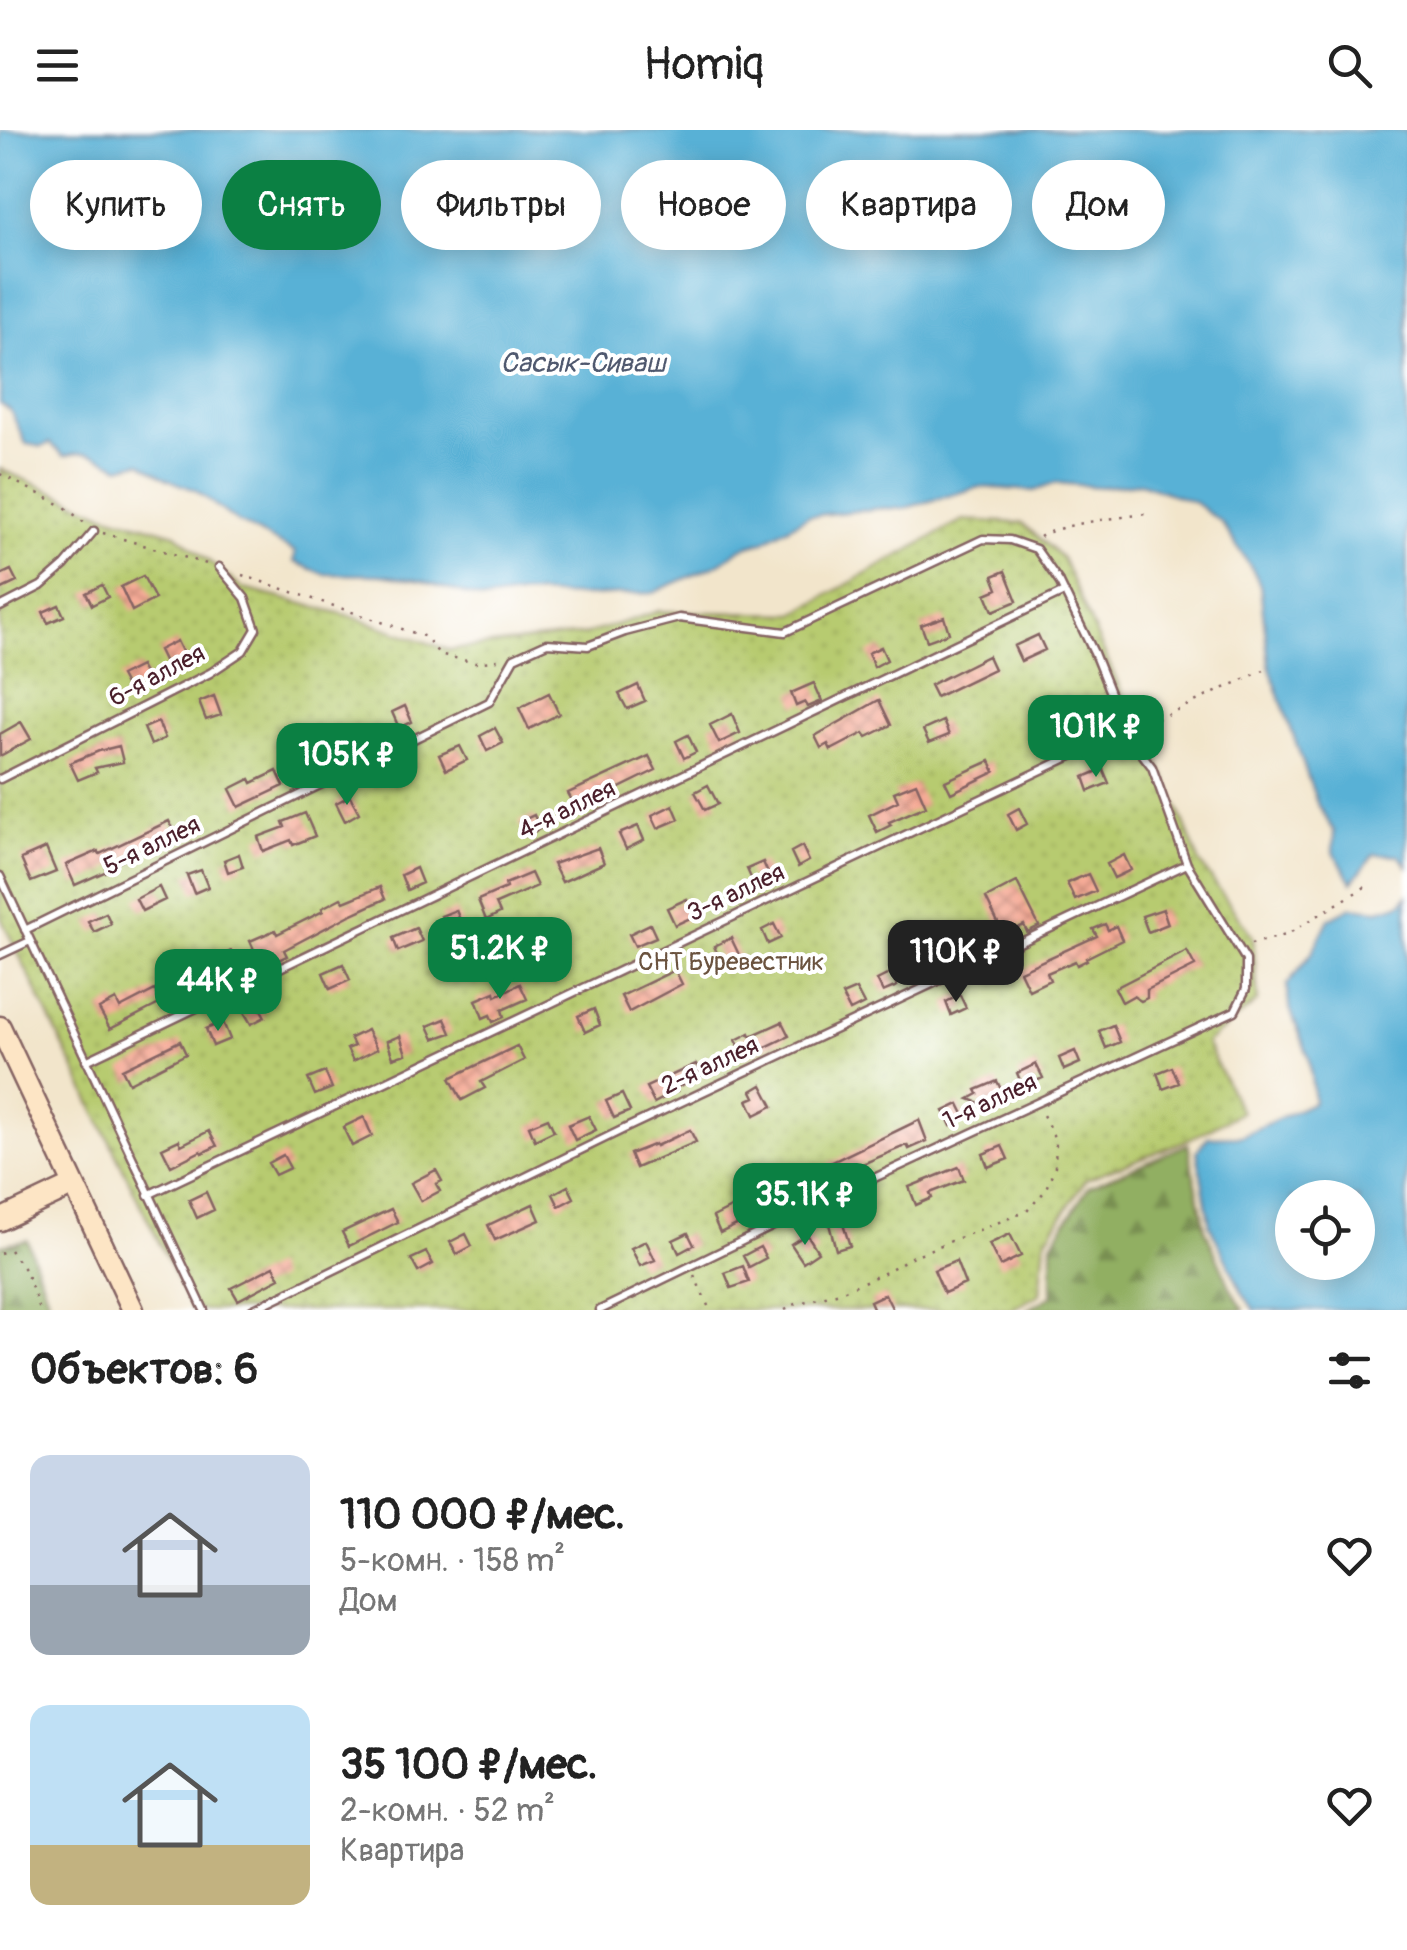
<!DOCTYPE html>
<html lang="ru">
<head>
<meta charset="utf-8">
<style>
  :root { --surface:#fff; --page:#f2f2f2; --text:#222; --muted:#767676; --accent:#0b8043 }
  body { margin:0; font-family:Pangolin,sans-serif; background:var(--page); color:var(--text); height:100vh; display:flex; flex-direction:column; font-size:38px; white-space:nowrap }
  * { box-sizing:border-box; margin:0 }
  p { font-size:32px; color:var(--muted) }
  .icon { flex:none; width:55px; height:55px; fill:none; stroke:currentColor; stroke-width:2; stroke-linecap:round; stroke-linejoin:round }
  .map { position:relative; height:1180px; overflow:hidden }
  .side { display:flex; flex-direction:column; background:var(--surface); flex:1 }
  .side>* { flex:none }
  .hud { position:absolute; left:30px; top:30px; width:1348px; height:90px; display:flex; gap:20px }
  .tools { position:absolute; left:1275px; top:1050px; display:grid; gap:20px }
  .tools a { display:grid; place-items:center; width:100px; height:100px; border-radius:50%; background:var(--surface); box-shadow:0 5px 25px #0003; font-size:50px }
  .price { position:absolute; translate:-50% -85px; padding:0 22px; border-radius:20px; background:var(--accent); color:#fff; font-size:32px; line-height:65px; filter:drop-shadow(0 2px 5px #0008) }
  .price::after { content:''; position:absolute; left:50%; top:60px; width:30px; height:22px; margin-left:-15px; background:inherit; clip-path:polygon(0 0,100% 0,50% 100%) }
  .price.on { background:#222; color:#fff }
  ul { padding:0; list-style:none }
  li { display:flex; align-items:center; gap:30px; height:250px; padding:0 30px }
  li span { display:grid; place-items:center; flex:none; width:280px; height:200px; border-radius:20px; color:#555 }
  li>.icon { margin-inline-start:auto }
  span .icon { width:120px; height:120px; fill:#fffc; stroke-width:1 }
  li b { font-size:42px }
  h2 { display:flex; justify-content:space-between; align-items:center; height:120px; padding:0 30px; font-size:42px }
  .chip { padding:0 35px; border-radius:45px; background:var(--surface); box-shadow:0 5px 25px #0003; font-size:35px; line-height:90px }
  .chip.on { background:var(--accent); color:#fff }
  header { display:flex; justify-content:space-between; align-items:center; height:130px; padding:0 30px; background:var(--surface); font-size:45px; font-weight:600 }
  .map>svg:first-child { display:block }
  .grass { fill:url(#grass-dots); stroke:#80754d; stroke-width:2.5 }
  .forest { fill:url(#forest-firs); stroke:#6e6746; stroke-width:2.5 }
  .water { fill:#59b1d6; stroke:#526880; stroke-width:2.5; fill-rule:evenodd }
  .building { fill:url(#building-cross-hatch) }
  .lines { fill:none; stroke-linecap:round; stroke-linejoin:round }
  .lane-casing { stroke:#856463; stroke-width:11 }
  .secondary-casing { stroke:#856463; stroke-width:25 }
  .path { stroke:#856463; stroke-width:2.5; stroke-dasharray:2.5 8; stroke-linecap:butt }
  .lane { stroke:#fff; stroke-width:6 }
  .secondary { stroke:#fde5c5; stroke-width:20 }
  .labels { text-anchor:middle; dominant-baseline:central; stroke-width:8; stroke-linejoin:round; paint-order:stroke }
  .street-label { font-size:25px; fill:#4a1f2b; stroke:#fff }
  .park-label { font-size:25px; fill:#6b533f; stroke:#fff }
  .water-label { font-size:28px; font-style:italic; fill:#50596f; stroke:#fff }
</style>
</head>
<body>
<header><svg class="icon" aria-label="menu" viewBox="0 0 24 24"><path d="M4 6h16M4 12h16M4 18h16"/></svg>Homiq<svg class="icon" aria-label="search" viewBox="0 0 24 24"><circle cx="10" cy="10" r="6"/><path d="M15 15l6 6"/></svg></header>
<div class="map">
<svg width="1407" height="1180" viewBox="0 0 1407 1180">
  <defs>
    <pattern id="grass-dots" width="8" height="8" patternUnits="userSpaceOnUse" patternTransform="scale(2.5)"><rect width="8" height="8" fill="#b7cb6f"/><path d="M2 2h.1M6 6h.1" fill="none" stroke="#9fae60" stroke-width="1.8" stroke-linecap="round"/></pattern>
    <pattern id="forest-firs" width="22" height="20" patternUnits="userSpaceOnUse" patternTransform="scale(2.5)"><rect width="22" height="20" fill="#91af62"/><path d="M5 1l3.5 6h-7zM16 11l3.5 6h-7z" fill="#788e51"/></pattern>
    <pattern id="building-cross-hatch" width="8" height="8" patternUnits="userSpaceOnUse" patternTransform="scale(2.5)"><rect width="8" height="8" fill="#f6ab97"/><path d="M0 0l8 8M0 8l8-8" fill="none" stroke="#c98b7b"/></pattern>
  </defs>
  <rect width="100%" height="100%" fill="#fff"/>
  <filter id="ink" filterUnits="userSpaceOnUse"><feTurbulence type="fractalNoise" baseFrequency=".01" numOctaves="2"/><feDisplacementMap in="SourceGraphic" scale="20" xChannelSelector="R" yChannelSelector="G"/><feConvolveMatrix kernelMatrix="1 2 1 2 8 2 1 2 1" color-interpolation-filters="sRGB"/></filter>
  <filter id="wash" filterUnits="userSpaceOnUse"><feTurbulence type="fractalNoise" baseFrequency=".0048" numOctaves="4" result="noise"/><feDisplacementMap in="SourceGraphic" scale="40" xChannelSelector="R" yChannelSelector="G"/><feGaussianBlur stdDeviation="2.25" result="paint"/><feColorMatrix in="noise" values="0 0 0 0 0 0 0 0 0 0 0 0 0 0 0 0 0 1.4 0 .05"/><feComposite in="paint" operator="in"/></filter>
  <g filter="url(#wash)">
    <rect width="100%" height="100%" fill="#f2e5cb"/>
    <path class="grass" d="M0,339L104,384L176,404L241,458L347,485L449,520L587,504L659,481L794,484L963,390L1022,393L1062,428L1122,563L1164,643L1200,733L1253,807L1258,871L1206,913L1241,982L1190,1009L1086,1049L1045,1112L1040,1164L1011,1180H192L0,786Z"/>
    <path class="forest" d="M1188,1014L1205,1099L1231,1159L1244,1180H1026L1052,1166V1113L1089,1056Z
      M27,1110L52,1180H0V1115Z"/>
    <path class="water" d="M0,0H1407V736L1399,725L1374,724L1352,752L1333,721L1334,701L1318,676L1274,550L1269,534L1260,455L1254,442L1221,392L1194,372L1140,353L1101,357L1056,353L1034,361L980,357L902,379L884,378L808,386L762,412L742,418L717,435L652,463L586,466L525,464L484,470L422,451L381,445L324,444L294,432L295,422L236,391L195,360L167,349L140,332L120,337C99,326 87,319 64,326L50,313L42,317L26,314L10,280L0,274Z
      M1407,765V1180H1254L1242,1162L1210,1096L1197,1021L1208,1007L1241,1006L1314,972L1309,928L1289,876L1287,855L1312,823L1329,789L1352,777L1379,780L1402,773ZM1292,1068H1358V1132H1292Z"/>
    <g id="blocks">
      <path class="building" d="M11,440L17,452L0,460V445Z
        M1005,441L1017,471L993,481L986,464L998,459L993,446Z
        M143,446L155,469L132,481L121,457Z
        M102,455L108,467L92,475L86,463Z
        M59,475L64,486L48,493L43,482Z
        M944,487L949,503L927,511L921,495Z
        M1038,505L1045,520L1021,531L1014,516Z
        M177,511L189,536L171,545L159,520Z
        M881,517L887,530L874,537L868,523Z
        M988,526L994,539L936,567L930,555Z
        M140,536L149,553L129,563L120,546Z
        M814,553L822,571L808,577L805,572L796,576L791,563Z
        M638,555L645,571L627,579L619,564Z
        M549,563L559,584L529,599L519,578Z
        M214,566L221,585L206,590L199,572Z
        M879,570L891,595L867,607L864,603L831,620L828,614L821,618L815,606Z
        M405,576L412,592L399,598L392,582Z
        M732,584L740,603L719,613L710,595Z
        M1077,588L1084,600L1066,611L1059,599Z
        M943,591L949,605L929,613L923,600Z
        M21,592L31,609L0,626V604Z
        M158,592L165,608L151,615L144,598Z
        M495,598L503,613L487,621L480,606Z
        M327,605L338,632L321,639L313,621L319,619L315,610Z
        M688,605L696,622L684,628L676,611Z
        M119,616L123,632L95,638L97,642L78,650L70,633L99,621Z
        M460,616L467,630L446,640L439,625Z
        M649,626L656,640L601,667L575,676L568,663Z
        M990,631L995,642L951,663L945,651Z
        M1103,639L1109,653L1089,661L1084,647Z
        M277,641L284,656L239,677L230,659L250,649L252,653Z
        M916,653L926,676L889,692L891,695L877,702L869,685L898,671L894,662Z
        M708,655L718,674L705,680L695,662Z
        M350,666L359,683L345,691L336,673Z
        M673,675L679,689L658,698L652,685Z
        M1019,678L1027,694L1016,700L1008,684Z
        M305,683L315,706L293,715L291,710L263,721L258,707L285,697L283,692Z
        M534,685L540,699L525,706L519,692Z
        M169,691L176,705L137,723L106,739L107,741L75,755L66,735L98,721L100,724Z
        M638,696L644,710L626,719L619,704Z
        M802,716L809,731L798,737L791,722Z
        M46,718L56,742L31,752L21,729Z
        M598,718L604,733L562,752L553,734Z
        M239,724L243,737L228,742L224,730Z
        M1124,725L1131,740L1114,748L1107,734Z
        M763,732L771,750L755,757L747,739Z
        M416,738L422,753L407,760L401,745Z
        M201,740L208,757L194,763L187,745Z
        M531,743L537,756L496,774L500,783L486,790L478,770L506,758L505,754Z
        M1088,744L1096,761L1075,770L1067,753Z
        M1017,752L1039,796L1027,802L1024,795L1004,805L986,768Z
        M159,757L165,770L142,781L136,769Z
        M380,757L385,769L350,785L284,820L287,826L268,835L263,824L257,826L250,811L275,800L277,804L323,781L322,778L341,768L344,772Z
        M687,769L695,786L675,795L667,778Z
        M1163,779L1168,794L1148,802L1142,786Z
        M456,780L462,795L447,802L441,786Z
        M106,783L111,794L94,802L88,791Z
        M650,794L656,807L635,816L629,804Z
        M774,794L781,808L768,814L762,800Z
        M1105,794L1108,800L1116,796L1122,810L1086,828L1087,830L1077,835L1075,831L1047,843L1050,850L1029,860L1020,841L1097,806L1093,799Z
        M416,798L422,811L398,821L393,808Z
        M974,800L979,814L962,821L956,807Z
        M731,808L742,831L724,839L714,816Z
        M231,821L239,836L227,842L219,828Z
        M1187,821L1195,836L1147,860V868L1141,871L1133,866L1122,872L1115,858Z
        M935,822L941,833L924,841L918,830Z
        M343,834L350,850L330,859L323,843Z
        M191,840L198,857L181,864L174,848Z
        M675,840L682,854L629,882L621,866Z
        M891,843L897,856L883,862L877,850Z
        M520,854L527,869L502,880L504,887L493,892L490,885L483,888L476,870L495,862L496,866Z
        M856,859L864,874L850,881L842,865Z
        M155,860L161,873L110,899L99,879L116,870L120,878Z
        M960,865L966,878L951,885L946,872Z
        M258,874L265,887L251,894L244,882Z
        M594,879L600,895L585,902L578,886Z
        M445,889L451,903L434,909L428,896Z
        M223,892L230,909L213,916L206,899Z
        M782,892L789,906L745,927L736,910L750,903L751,906Z
        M1113,895L1120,912L1106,918L1099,901Z
        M367,900L377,919L353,931L347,919L354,916L350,908Z
        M400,906L406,924L393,928L387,911Z
        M180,911L186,924L129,953L122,939Z
        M517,916L524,930L481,952L485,958L462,970L450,948Z
        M1075,921L1080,933L1064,940L1059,928Z
        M696,934L702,946L675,958L677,961L654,973L646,957Z
        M1036,934L1043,948L1023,957L1017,943Z
        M1172,937L1179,953L1163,959L1157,943Z
        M325,942L332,958L315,965L308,949Z
        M997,951L1006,970L990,977L969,969L978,964L976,960Z
        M762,955L773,976L755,985L748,970L755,967L752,961Z
        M622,964L630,981L614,988L606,971Z
        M959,974L966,988L951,996L944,981Z
        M589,986L596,1000L575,1010L568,995Z
        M364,987L372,1006L352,1016L343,997Z
        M548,988L554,1001L535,1010L529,996Z
        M919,990L927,1011L909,1019L907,1015L853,1038L854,1039L836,1049L828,1034Z
        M690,1000L696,1012L636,1038L630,1024L655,1014L656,1016Z
        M209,1001L217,1016L202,1023L201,1021L171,1036L162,1018L179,1010L181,1015Z
        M1002,1016L1008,1029L988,1037L983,1024Z
        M283,1025L290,1038L275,1045L268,1033Z
        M959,1037L964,1050L930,1063L932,1068L916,1075L909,1057Z
        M436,1040L442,1051L436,1054L440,1061L421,1071L411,1053Z
        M803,1049L809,1063L795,1069V1067L720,1103L713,1087L735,1076L737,1080Z
        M568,1056L574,1068L559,1076L553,1064Z
        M206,1062L214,1080L197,1088L189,1070Z
        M533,1074L540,1090L495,1110L488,1095Z
        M391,1079L398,1092L349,1116L342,1102Z
        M842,1091L850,1116L836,1120L829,1094Z
        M688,1103L694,1115L679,1123L673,1110Z
        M466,1104L472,1116L457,1124L450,1112Z
        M807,1104L818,1122L803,1132L791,1114Z
        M1010,1104L1021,1126L1000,1136L989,1114Z
        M646,1111L655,1130L640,1136L631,1118Z
        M760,1117L766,1128L749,1137L743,1126Z
        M426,1122L433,1134L418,1142L411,1129Z
        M956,1131L965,1154L944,1163L934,1140Z
        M274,1136L280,1148L238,1170L231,1158Z
        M743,1136L749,1152L731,1158L725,1143Z
        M885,1164L893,1180H874L870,1171Z"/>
    </g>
  </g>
  <g filter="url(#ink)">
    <use href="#blocks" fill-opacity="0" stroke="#856463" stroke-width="2.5"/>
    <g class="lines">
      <defs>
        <path id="lane" d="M0,477L41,456L65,435L94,401
          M0,649L210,543L243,521L256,499L245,468L219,437
          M0,746L204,1180
          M25,800L489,572L514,528L547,513L588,516L625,502L679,488L785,502L983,409L1010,410L1036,419L1060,453L1094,523L1126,603L1152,637L1187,734L1246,830V859L1235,881L831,1068L600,1180
          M0,825L30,811
          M86,931L1064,462
          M148,1065L1067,628L1126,603
          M252,1180L626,998L1187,734"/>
        <path id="secondary" d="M0,897L133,1180
          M0,1090L74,1055"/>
      </defs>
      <use href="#lane" class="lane-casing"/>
      <use href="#secondary" class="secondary-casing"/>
      <path class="path" d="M0,344L65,377L87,395
        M103,403L210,435
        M1040,407C1060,393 1119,388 1145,384
        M242,445L426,507L439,524L475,533L498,530
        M1138,598L1264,540
        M1251,814L1286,805L1365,757
        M0,1123L10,1120L26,1142L40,1180
        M694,1145L710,1180
        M785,1180L796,1174L840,1162L884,1143L911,1127L1027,1081L1045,1061L1055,1036L1056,1011L1042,983"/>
      <use href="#lane" class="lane"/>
      <use href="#secondary" class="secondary"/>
    </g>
  </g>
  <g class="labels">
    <g class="street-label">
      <text transform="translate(157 546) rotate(-28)">6-я аллея</text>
      <text transform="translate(567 680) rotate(-26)">4-я аллея</text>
      <text transform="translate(152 716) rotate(-26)">5-я аллея</text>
      <text transform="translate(736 763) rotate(-25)">3-я аллея</text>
      <text transform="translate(710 936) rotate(-25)">2-я аллея</text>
      <text transform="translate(990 972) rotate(-25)">1-я аллея</text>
    </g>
    <g class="park-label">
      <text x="731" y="832">СНТ Буревестник</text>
    </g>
    <g class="water-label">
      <text x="583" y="233">Сасык-Сиваш</text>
    </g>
  </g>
</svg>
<div class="tools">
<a><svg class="icon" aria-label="locate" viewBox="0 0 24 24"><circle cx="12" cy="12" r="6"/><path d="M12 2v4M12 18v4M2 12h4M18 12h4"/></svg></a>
</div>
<b class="price" style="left:1096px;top:650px">101K ₽</b>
<b class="price" style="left:347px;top:678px">105K ₽</b>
<b class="price" style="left:500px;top:872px">51.2K ₽</b>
<b class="price on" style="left:956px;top:875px">110K ₽</b>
<b class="price" style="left:218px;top:904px">44K ₽</b>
<b class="price" style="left:805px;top:1118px">35.1K ₽</b>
<div class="hud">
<a class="chip">Купить</a>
<a class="chip on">Снять</a>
<a class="chip">Фильтры</a>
<a class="chip">Новое</a>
<a class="chip">Квартира</a>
<a class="chip">Дом</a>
</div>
</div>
<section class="side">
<h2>Объектов: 6<svg class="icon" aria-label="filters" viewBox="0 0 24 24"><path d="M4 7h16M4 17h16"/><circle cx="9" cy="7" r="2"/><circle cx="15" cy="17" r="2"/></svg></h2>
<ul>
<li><span style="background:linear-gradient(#c9d6e8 65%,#9aa5b1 0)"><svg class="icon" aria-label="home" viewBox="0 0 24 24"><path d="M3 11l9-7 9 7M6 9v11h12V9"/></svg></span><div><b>110 000 ₽/мес.</b><p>5-комн. · 158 m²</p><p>Дом</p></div><svg class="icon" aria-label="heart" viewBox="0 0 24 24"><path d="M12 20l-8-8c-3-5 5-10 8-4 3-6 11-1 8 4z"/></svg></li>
<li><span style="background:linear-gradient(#bfe0f5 70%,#c2b280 0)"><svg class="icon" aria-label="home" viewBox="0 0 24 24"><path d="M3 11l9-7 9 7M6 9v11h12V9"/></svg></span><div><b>35 100 ₽/мес.</b><p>2-комн. · 52 m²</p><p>Квартира</p></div><svg class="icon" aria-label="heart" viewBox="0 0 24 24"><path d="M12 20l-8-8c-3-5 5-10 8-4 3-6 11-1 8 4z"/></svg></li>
</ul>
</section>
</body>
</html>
